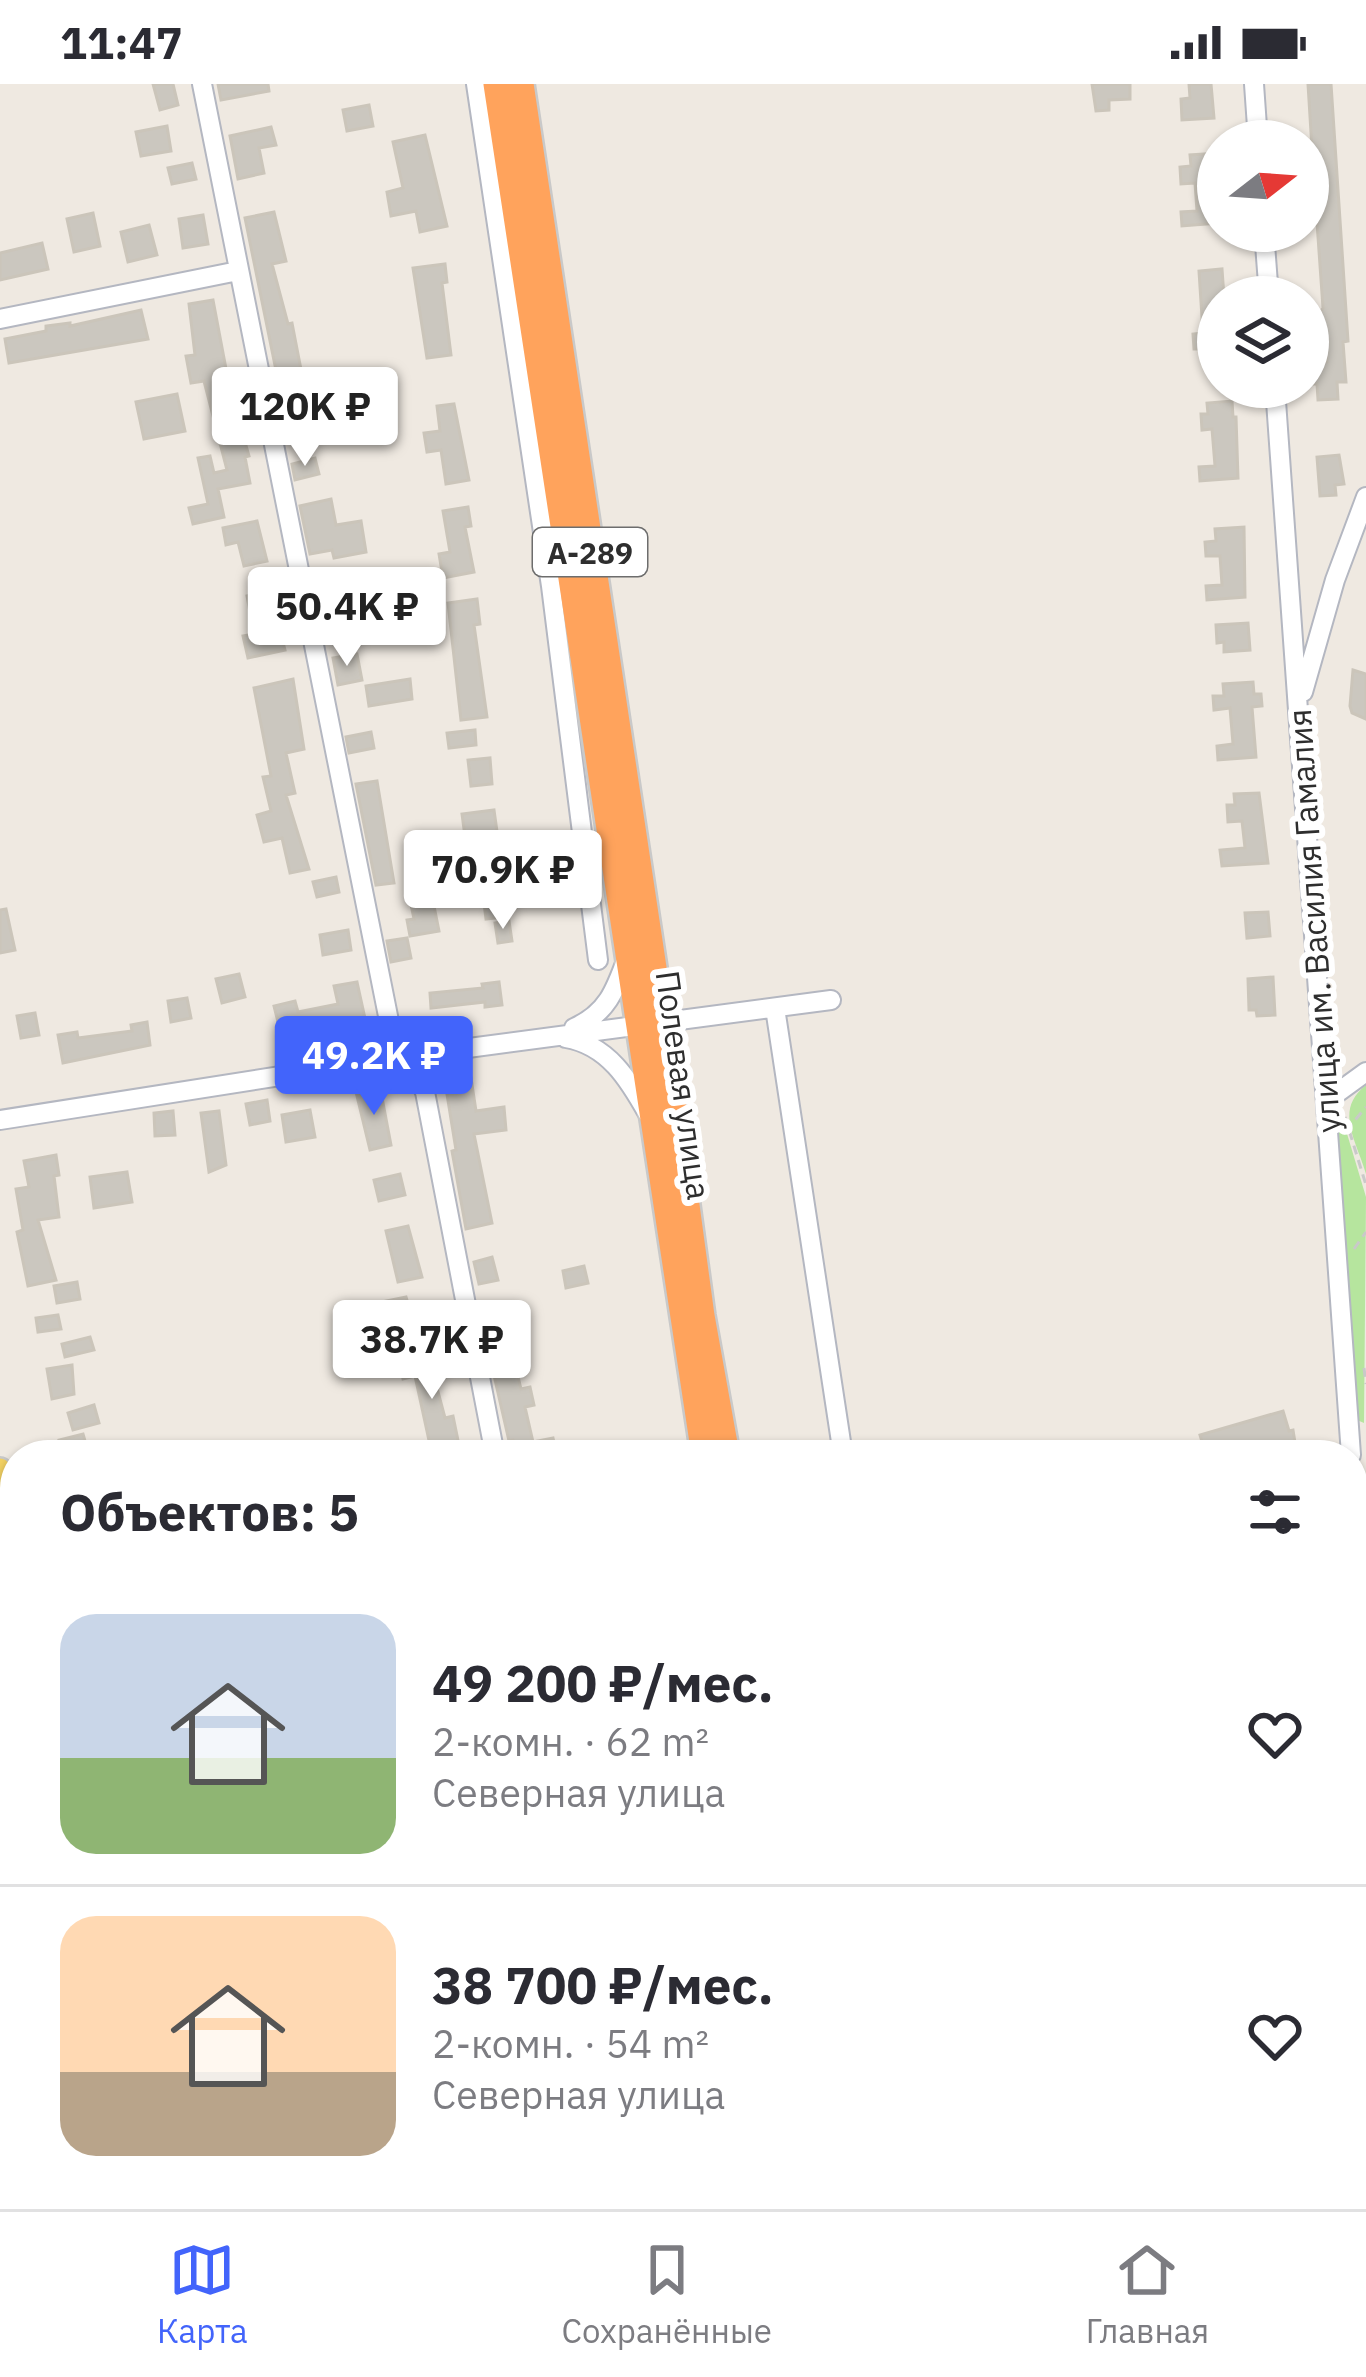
<!DOCTYPE html>
<html lang="ru">
<head>
<meta charset="utf-8">
<style>
  :root { --surface:#fff; --page:#f7f7f7; --text:#2b2b33; --muted:#7c7c81; --line:#e1e1e2; --accent:#4264fb }
  body { margin:0; font-family:"IBM Plex Sans",sans-serif; background:var(--page); color:var(--text); height:100vh; display:flex; flex-direction:column; font-size:45px; white-space:nowrap }
  * { box-sizing:border-box; margin:0 }
  p { font-size:39px; color:var(--muted) }
  .icon { flex:none; width:66px; height:66px; fill:none; stroke:currentColor; stroke-width:2; stroke-linecap:round; stroke-linejoin:round }
  .map { position:relative; flex:1; overflow:hidden }
  .sheet { position:absolute; left:0px; top:1356px; width:1368px; height:771px; display:flex; flex-direction:column; background:var(--surface); border-radius:48px 48px 0 0; box-shadow:0 3px 9px #0004 }
  .sheet>* { flex:none }
  .needle { width:78px; rotate:73deg }
  .buttons { position:absolute; left:1197px; top:36px; display:grid; gap:24px }
  .buttons a { display:grid; place-items:center; width:132px; height:132px; border-radius:50%; background:var(--surface); box-shadow:0 3px 9px #0004; font-size:60px }
  .price { position:absolute; translate:-50% -102px; padding:0 27px; border-radius:12px; background:#fff; color:#222; font-size:39px; line-height:78px; filter:drop-shadow(0 3px 6px #0008) }
  .price::after { content:''; position:absolute; left:50%; top:72px; width:36px; height:27px; margin-left:-18px; background:inherit; clip-path:polygon(0 0,100% 0,50% 100%) }
  .price.on { background:var(--accent); color:#fff }
  ul { padding:0; list-style:none }
  li { display:flex; align-items:center; gap:36px; height:300px; padding:0 60px }
  li+li { border-top:3px solid var(--line) }
  li span { display:grid; place-items:center; flex:none; width:336px; height:240px; border-radius:36px; color:#555 }
  li>.icon { margin-inline-start:auto }
  span .icon { width:144px; height:144px; fill:#fffc; stroke-width:1 }
  li b { font-size:51px }
  h2 { display:flex; justify-content:space-between; align-items:center; height:144px; padding:0 60px; font-size:51px }
  .status { display:flex; justify-content:space-between; align-items:center; height:84px; padding:0 60px; background:var(--surface); direction:ltr }
  .status svg { height:33px; fill:currentColor }
  .tabs { display:flex; justify-content:space-around; align-items:center; height:168px; border-top:3px solid var(--line); background:var(--surface); font-size:33px; color:var(--muted) }
  .tabs a { display:grid; justify-items:center; gap:6px }
  .tabs .on { color:var(--accent) }
  .map>svg:first-child { display:block }
  .green { fill:#b6e59e }
  .building { fill:#cbc7bf; stroke:#cbc5ba; stroke-width:3 }
  .lines { fill:none; stroke-linecap:round; stroke-linejoin:round }
  .minor-casing { stroke:#b4b7c1; stroke-width:22 }
  .major-casing { stroke:#c9c9c9; stroke-width:26 }
  .highway-casing { stroke:#c9c9c9; stroke-width:32 }
  .path { stroke:#c9c9c9; stroke-width:3; stroke-dasharray:9 6; stroke-linecap:butt }
  .minor { stroke:#fff; stroke-width:18 }
  .major { stroke:#f2d163; stroke-width:21 }
  .highway { stroke:#ffa35c; stroke-width:27 }
  .labels { text-anchor:middle; dominant-baseline:central; stroke-width:12; stroke-linejoin:round; paint-order:stroke }
  .shield { fill:#fff; stroke:#6d6d6d; stroke-width:3 }
  .shield-label { font-size:30px; font-weight:bold; fill:#2e2e2e }
  .street-label { font-size:33px; fill:#2e2e2e; stroke:#fff }
</style>
</head>
<body>
<div class="status"><b>11:47</b><svg viewBox="0 0 49 12"><path d="M0 12V9h3v3zM5 12V6h3v6zM10 12V3h3v9zM15 12V0h3v12zM26 1h20v11H26zM47 4h2v5h-2z"/></svg></div>
<div class="map">
<svg width="1366" height="2125" viewBox="0 0 1366 2125">
  <rect width="100%" height="100%" fill="#efe9e1"/>
  <path class="green" d="M1366,1001V1090C1356,1056 1334,1026 1366,1001Z
    M1337,1031L1342,1033L1366,1113L1364,1339L1357,1336Z"/>
  <path class="building" d="M153,0H173L178,21L160,26Z
    M218,0H268L269,7L221,16Z
    M1092,0H1130V15L1109,16V26L1096,27Z
    M1189,0H1211L1214,34L1182,36L1181,15L1190,14Z
    M1308,0H1331L1348,257L1343,258L1346,298H1337L1338,315L1318,316L1317,300H1311L1309,280L1327,278L1319,230L1323,224L1316,124L1311,118L1310,104L1314,97Z
    M369,21L373,42L347,47L343,26Z
    M167,42L171,67L141,72L136,48Z
    M271,43L276,61L259,64L264,89L238,95L230,52Z
    M425,51L447,142L420,148L416,127L391,132L387,108L403,104L393,58Z
    M1218,69V139L1182,142L1181,128L1197,127L1195,99L1181,100L1180,83L1191,82L1190,71Z
    M192,79L196,95L172,100L168,84Z
    M274,128L286,177L272,180L288,240L292,239L304,301L280,306L245,134Z
    M93,129L100,162L74,168L67,135Z
    M203,131L208,160L183,164L179,135Z
    M149,141L157,171L128,178L121,148Z
    M42,159L48,185L0,196V169Z
    M445,180L447,198L442,199L451,271L427,274L413,184Z
    M1222,185L1224,213H1218V275L1203,276L1202,265H1194L1193,250L1203,249L1199,187Z
    M213,216L230,306L249,372L245,373L250,399L218,405L224,433L193,440L189,424L208,420L198,374L210,372L214,389L227,386L204,297L191,299L186,272L195,271L189,220Z
    M141,226L148,255L9,279L5,255L46,247V242L70,239V242Z
    M328,309L332,332L308,337L303,314Z
    M177,310L185,347L144,355L136,318Z
    M1232,317L1233,333H1236L1238,394L1200,397L1199,383L1215,382L1212,345L1202,346L1201,330H1208L1207,319Z
    M454,320L469,396L446,400L441,366L427,368L424,349L440,347L437,322Z
    M1339,371L1344,400L1335,401L1336,411L1320,412L1317,373Z
    M315,374L319,390L295,396L292,380Z
    M331,415L336,441L361,437L366,468L334,474L332,466L310,470L300,422Z
    M468,423L471,442L465,443L474,488L443,494L439,470L450,468L443,427Z
    M257,437L267,477L244,482L238,458L226,461L223,444Z
    M1244,443L1245,513L1207,516L1206,502L1222,501L1220,472H1206L1205,458L1216,457L1215,445Z
    M270,507L285,566L248,574L243,552L254,550L247,512Z
    M477,515L480,540L474,541L487,633L461,636L448,519Z
    M348,518L351,535L323,539L320,523Z
    M1248,539L1250,566L1224,568V558L1217,559L1216,541Z
    M357,570L362,596L338,601L333,574Z
    M1353,586L1366,590V635L1352,629L1350,622Z
    M293,595L304,665L286,669L295,709L286,711L309,785L290,789L282,754L264,758L257,731L271,727L263,693L271,692L254,604Z
    M410,595L412,615L369,622L366,602Z
    M1253,598L1254,610H1261L1262,622L1252,623L1256,673L1218,676L1217,662L1233,660L1230,624L1214,626L1213,612H1224L1223,600Z
    M475,646L476,661L449,664L447,649Z
    M371,648L374,664L349,669L346,653Z
    M490,674L492,700L471,702L468,676Z
    M377,697L394,799L376,801L356,700Z
    M1259,709L1268,779L1222,782L1220,766L1245,764L1242,737L1228,738L1227,721H1235L1234,710Z
    M494,726L499,762L506,760L509,783L470,790L462,730Z
    M336,793L339,808L317,813L313,798Z
    M431,807L439,847L410,852L407,836L414,835L409,811Z
    M502,816L504,833L486,835L484,819Z
    M6,825L15,866L0,869V826Z
    M1268,828L1270,852L1247,854L1245,829Z
    M509,837L512,857L498,859L495,839Z
    M348,846L351,866L323,871L320,851Z
    M407,854L411,874L391,878L387,857Z
    M239,890L245,913L222,919L216,895Z
    M1273,893L1275,931L1257,932L1256,926H1249L1248,895Z
    M357,898L366,939L310,951L308,939L280,946L274,922L295,917L298,928L338,920L334,902Z
    M499,898L502,921L485,923V918L431,924L430,909L483,904L482,900Z
    M187,914L191,934L171,938L168,917Z
    M35,929L39,951L21,954L17,932Z
    M147,938L150,961L63,979L58,951L77,948L78,954L132,947L131,941Z
    M471,994L476,1027L504,1023L506,1046L474,1050L492,1139L466,1145L452,1067L456,1066L445,998Z
    M380,1003L391,1061L370,1066L356,1008Z
    M267,1016L270,1037L250,1041L246,1020Z
    M310,1026L315,1053L286,1058L282,1031Z
    M173,1027L175,1051L155,1052L154,1029Z
    M219,1027L226,1081L209,1088L201,1029Z
    M56,1071L59,1091L54,1092L59,1133L38,1136L56,1196L28,1202L17,1148L23,1146L16,1105L29,1103L24,1077Z
    M127,1088L132,1118L94,1124L90,1093Z
    M400,1090L405,1111L379,1117L374,1096Z
    M408,1142L422,1193L398,1198L386,1147Z
    M492,1173L498,1196L479,1200L474,1178Z
    M584,1182L588,1199L566,1204L563,1187Z
    M77,1198L80,1215L57,1219L54,1202Z
    M406,1213L416,1247L397,1252L391,1232L386,1233L382,1218Z
    M58,1231L61,1245L38,1248L36,1234Z
    M521,1234L526,1257L509,1262L503,1239Z
    M90,1253L94,1266L65,1273L62,1260Z
    M440,1268L443,1287L433,1289L445,1334L453,1332L461,1371H439L436,1359L430,1361L415,1292L403,1295L399,1276Z
    M513,1272L521,1305L530,1303L534,1321L525,1323L533,1358L553,1354L557,1371H508L507,1364L515,1362L513,1356L509,1357L491,1278Z
    M72,1281L74,1310L52,1315L47,1285Z
    M94,1321L99,1339L73,1346L68,1329Z
    M1283,1327L1289,1347L1293,1346L1297,1371H1206L1200,1351Z
    M83,1350L87,1364L62,1371L59,1356Z
    M15,1820V1839L0,1843V1823Z
    M210,2112H265L267,2125H211Z
    M525,2112H579V2118L547,2125H493L492,2118Z"/>
  <g class="lines">
    <defs>
      <path id="minor" d="M202,0L389,937L425,1008L495,1371
        M476,0L551,502L598,876
        M1254,0L1258,57
        M1264,147L1269,213
        M0,235L238,187
        M1275,303L1351,1371
        M1303,608L1335,496L1366,413
        M775,924L843,1371
        M574,944C607,929 615,907 627,874
        M566,954C608,961 629,996 648,1030
        M1326,1017L1366,988
        M0,1036L408,972L831,916
        M1353,1395L1366,1597
        M0,1560L15,1558
        M645,2112L648,2125"/>
      <path id="major" d="M0,1385L15,1455
        M155,2112L157,2125"/>
      <path id="highway" d="M497,0L705,1371
        M520,0L661,937L701,1232L726,1371
        M854,2112L857,2125
        M879,2112L882,2125"/>
    </defs>
    <use href="#minor" class="minor-casing"/>
    <use href="#major" class="major-casing"/>
    <use href="#highway" class="highway-casing"/>
    <path class="path" d="M1345,1033L1366,1101
      M1346,1047L1366,1023
      M1354,1165L1366,1148
      M1364,1284L1366,1300
      M7,1577L15,1616
      M115,2112L117,2125"/>
    <use href="#minor" class="minor"/>
    <use href="#major" class="major"/>
    <use href="#highway" class="highway"/>
  </g>
  <g class="labels">
    <rect class="shield" x="533" y="444" width="114" height="48" rx="9"/>
    <g class="shield-label">
      <text x="590" y="468">А-289</text>
    </g>
    <g class="street-label">
      <text transform="translate(1313 837) rotate(-94)">улица им. Василия Гамалия</text>
      <text transform="translate(684 1001) rotate(82)">Полевая улица</text>
    </g>
  </g>
</svg>
<div class="buttons">
<a><svg class="needle" viewBox="-14 -14 28 28"><path d="M0-13l5 13h-10z" fill="#e53935"/><path d="M0 13l5-13h-10z" fill="#7c7c81"/></svg></a>
<a><svg class="icon" aria-label="layers" viewBox="0 0 24 24"><path d="M12 4l9 5-9 5-9-5zM3 14l9 5 9-5"/></svg></a>
</div>
<b class="price" style="left:305px;top:385px">120K ₽</b>
<b class="price" style="left:347px;top:585px">50.4K ₽</b>
<b class="price" style="left:503px;top:848px">70.9K ₽</b>
<b class="price on" style="left:374px;top:1034px">49.2K ₽</b>
<b class="price" style="left:432px;top:1318px">38.7K ₽</b>
<section class="sheet">
<h2>Объектов: 5<svg class="icon" aria-label="filters" viewBox="0 0 24 24"><path d="M4 7h16M4 17h16"/><circle cx="9" cy="7" r="2"/><circle cx="15" cy="17" r="2"/></svg></h2>
<ul>
<li><span style="background:linear-gradient(#c9d6e8 60%,#8fb573 0)"><svg class="icon" aria-label="home" viewBox="0 0 24 24"><path d="M3 11l9-7 9 7M6 9v11h12V9"/></svg></span><div><b>49 200 ₽/мес.</b><p>2-комн. · 62 m²</p><p>Северная улица</p></div><svg class="icon" aria-label="heart" viewBox="0 0 24 24"><path d="M12 20l-8-8c-3-5 5-10 8-4 3-6 11-1 8 4z"/></svg></li>
<li><span style="background:linear-gradient(#ffd9b3 65%,#b9a48a 0)"><svg class="icon" aria-label="home" viewBox="0 0 24 24"><path d="M3 11l9-7 9 7M6 9v11h12V9"/></svg></span><div><b>38 700 ₽/мес.</b><p>2-комн. · 54 m²</p><p>Северная улица</p></div><svg class="icon" aria-label="heart" viewBox="0 0 24 24"><path d="M12 20l-8-8c-3-5 5-10 8-4 3-6 11-1 8 4z"/></svg></li>
</ul>
</section>
</div>
<nav class="tabs">
<a class="on"><svg class="icon" aria-label="map" viewBox="0 0 24 24"><path d="M3 6l6-2 6 2 6-2v14l-6 2-6-2-6 2zM9 4v14M15 6v14"/></svg>Карта</a>
<a><svg class="icon" aria-label="saved" viewBox="0 0 24 24"><path d="M7 4h10v16l-5-4-5 4z"/></svg>Сохранённые</a>
<a><svg class="icon" aria-label="home" viewBox="0 0 24 24"><path d="M3 11l9-7 9 7M6 9v11h12V9"/></svg>Главная</a>
</nav>
</body>
</html>
